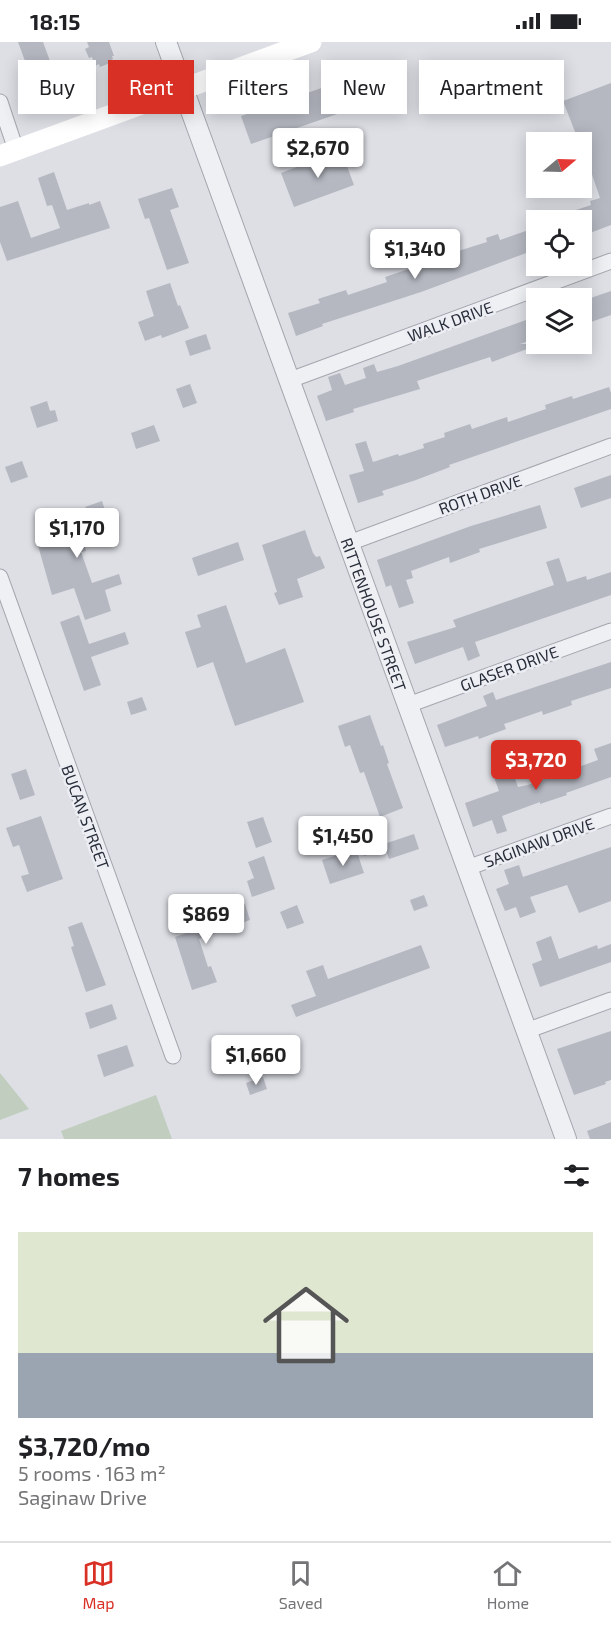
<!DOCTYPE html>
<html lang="en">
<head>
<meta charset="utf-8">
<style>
  :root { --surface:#fff; --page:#f6f6f6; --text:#202124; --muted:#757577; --line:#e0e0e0; --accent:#d93025 }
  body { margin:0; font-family:"Exo 2",sans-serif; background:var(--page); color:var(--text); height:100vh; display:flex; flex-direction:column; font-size:22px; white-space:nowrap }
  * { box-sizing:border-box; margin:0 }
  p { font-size:20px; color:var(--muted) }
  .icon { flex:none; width:33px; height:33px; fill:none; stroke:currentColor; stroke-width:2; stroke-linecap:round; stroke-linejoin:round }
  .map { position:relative; height:1097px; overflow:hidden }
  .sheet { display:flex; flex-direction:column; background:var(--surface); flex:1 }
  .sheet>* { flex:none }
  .banner { position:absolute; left:18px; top:18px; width:576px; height:54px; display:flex; gap:12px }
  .needle { width:39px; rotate:71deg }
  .controls { position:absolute; left:526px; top:90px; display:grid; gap:12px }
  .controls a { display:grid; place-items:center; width:66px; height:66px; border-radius:0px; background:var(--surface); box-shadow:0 3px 15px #0003; font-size:30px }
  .price { position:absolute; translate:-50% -51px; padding:0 14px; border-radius:6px; background:#fff; color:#222; font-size:20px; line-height:39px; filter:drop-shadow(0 2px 3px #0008) }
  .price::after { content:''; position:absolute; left:50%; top:36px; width:18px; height:14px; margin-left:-9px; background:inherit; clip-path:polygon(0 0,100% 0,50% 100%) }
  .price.on { background:var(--accent); color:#fff }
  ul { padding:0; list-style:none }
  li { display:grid; align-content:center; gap:12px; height:318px; padding:0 18px }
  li+li { border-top:2px solid var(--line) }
  li span { display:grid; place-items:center; height:186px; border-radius:0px; color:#555 }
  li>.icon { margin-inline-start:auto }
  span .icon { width:108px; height:108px; fill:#fffc; stroke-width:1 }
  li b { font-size:26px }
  h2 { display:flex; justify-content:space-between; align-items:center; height:72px; padding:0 18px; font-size:26px }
  .tag { padding:0 21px; border-radius:0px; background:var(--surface); box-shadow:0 3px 15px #0003; font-size:21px; line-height:54px }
  .tag.on { background:var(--accent); color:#fff }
  .status { display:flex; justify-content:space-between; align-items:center; height:42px; padding:0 30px; background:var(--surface); direction:ltr }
  .status svg { height:16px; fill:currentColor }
  .tabs { display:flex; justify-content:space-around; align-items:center; height:84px; border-top:2px solid var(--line); background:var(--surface); font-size:16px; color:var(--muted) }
  .tabs a { display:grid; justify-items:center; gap:3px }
  .tabs .on { color:var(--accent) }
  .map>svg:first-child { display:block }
  .green { fill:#c1cebf }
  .building { fill:#b5b8c1 }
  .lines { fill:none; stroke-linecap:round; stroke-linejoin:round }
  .minor-casing { stroke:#a3a6ae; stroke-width:17 }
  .tertiary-casing { stroke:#a3a6ae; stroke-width:22 }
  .minor { stroke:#eff0f4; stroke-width:15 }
  .tertiary { stroke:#eff0f4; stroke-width:20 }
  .secondary { stroke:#fff; stroke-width:21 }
  .labels { text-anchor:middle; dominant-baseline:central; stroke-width:5; stroke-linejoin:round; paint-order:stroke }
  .street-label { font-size:16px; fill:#282d3a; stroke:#eceef3 }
</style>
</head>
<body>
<div class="status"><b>18:15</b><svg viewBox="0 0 49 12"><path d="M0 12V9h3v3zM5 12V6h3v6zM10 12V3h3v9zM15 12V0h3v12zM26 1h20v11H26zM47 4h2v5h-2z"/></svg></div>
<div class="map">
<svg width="611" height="1097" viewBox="0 0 611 1097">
  <rect width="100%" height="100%" fill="#dddfe5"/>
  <path class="green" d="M0,1031L29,1067L0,1078Z
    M156,1053L172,1097H64L61,1089Z"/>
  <path class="building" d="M18,0H43L61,49L39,57Z
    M87,0H109L114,14H112L113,17L109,19L110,21L100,25L99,22L95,24L92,15L89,16L85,7L89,5Z
    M611,41V183L582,194V178H550L549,177L591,163L590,159L600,156L586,115L584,116L582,110V100H579L563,59Z
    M330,43L340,71L251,102L241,74Z
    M341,108L354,143L294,165L281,131Z
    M54,130L67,168L89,161V163L100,159L110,186L7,219L0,200V165L18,159L31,196L60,186L52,163L47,164L38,136Z
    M172,146L179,165L170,168L189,221L167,228L149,176L145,177L138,157Z
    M537,185V207L421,250L322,282L323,284L296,294L288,271L320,261L318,257L346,248L348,253L387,240L385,235L418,224L417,222L487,200L486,196L498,192L500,198Z
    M170,241L178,264L180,263L189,286L162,296L161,293L145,299L138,280L154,274L146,249Z
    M611,249V273L591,280L590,277L582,280V259Z
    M537,274V296L520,302H538V303L492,320L490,315L417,339L420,347L353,367L354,370L326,379L317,354L332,348L328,335L340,331L345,343L366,336L363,326L374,322L377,330L398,324Z
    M206,292L211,307L190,314L185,299Z
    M190,342L197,361L183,366L176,347Z
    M609,345L611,351V367L449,423L450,425L416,438L382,449L384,453L358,461L349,433L364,429L355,402L366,399L373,420L398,412L399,414L424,406L423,402L445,395L444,391L470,382L472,387L507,375L508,380L546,367L545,363L572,354L573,357Z
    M47,359L50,369L55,368L58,379L37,386L30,365Z
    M154,383L160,399L136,407L131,391Z
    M22,419L28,435L11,441L5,425Z
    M611,433V456L581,466L574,446Z
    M102,459L111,486L82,496L86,509L81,510L92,541L119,532L122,542L105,548L111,569L85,578L74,546L52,553L37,500L50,496L45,481L86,467L85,465Z
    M540,463L547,486L479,507L480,510L450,521L449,515L411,529L413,536L406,538L414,561L399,566L391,543L386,545L377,518L471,484Z
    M305,488L313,511L316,515L320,514L325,526L297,537L303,555L279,563L274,551L277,550L262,503Z
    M238,500L244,518L198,534L192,516Z
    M559,516L567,540L586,534L587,538L611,530V553L475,600L480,614L468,619L463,605L415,622L407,600L456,585L453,578L554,543L546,520Z
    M226,563L246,621L285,606L304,660L235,684L213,620L197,626L185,590L201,585L197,573Z
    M79,573L89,602L125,590L129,602L91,615L101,643L84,649L60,580Z
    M611,620V646L571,659L572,663L543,673L542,669L504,682L506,687L479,697L478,694L445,705L437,683L487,664L483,654L493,650L496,658Z
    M142,655L147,668L131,673L127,660Z
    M370,673L381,704L383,703L389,721L387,722L403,766L380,775L364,730L360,731L350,703L345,705L338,684Z
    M611,701V735L566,751L567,753L540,762V760L502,774L507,789L497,792L492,778L473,785L465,761L499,749L494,735L512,728L518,745L528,743L598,718L594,707Z
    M26,727L35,753L20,758L11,732Z
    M41,774L63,837L27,850L21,834L29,832L19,803L13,805L6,786Z
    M263,775L272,800L256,806L247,780Z
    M379,788L386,807L364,814L357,795Z
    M414,792L419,807L389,817L384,802Z
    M611,805V859L579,871L567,843L530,855L536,870L520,876L516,865L505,869L496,847L509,842L504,828L519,823L523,835Z
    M356,807L364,831L330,842L322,818Z
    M264,814L275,847L252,855L247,839L254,836L248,820Z
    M424,853L428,864L414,869L410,858Z
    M245,862L250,878L199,897L208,925L211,924L217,940L192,948L175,895L209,883L207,876Z
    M297,863L304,881L287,887L280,870Z
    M82,880L106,943L86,950L71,905L74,904L68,885Z
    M551,894L559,917L597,903L598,907L611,902V920L540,945L532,922L542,918L536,900Z
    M421,903L430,926L296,975L291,963L316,954L306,929L323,923L328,937Z
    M112,962L117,977L90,987L85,971Z
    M611,989V1038L605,1040L606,1042L574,1053L557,1007Z
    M127,1003L134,1024L104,1035L97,1013Z
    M263,1035L267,1047L250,1053L246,1041Z
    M611,1080V1097H590L587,1089Z"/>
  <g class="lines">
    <defs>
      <path id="minor" d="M0,60L16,108
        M290,338L611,219
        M349,501L611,404
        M0,535L173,1014
        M408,663L611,589
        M467,826L611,774
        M526,989L611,958"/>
      <g id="tertiary">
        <path id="s1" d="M166,0L566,1097"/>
      </g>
    </defs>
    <use href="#minor" class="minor-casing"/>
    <use href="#tertiary" class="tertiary-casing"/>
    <use href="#minor" class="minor"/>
    <use href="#tertiary" class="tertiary"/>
    <path class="secondary" d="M0,114L311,0"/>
  </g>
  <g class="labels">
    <g class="street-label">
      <text transform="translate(450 279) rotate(-20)">WALK DRIVE</text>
      <text transform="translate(480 452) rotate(-20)">ROTH DRIVE</text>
      <text stroke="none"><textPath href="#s1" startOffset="609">RITTENHOUSE STREET</textPath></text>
      <text transform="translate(509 626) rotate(-20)">GLASER DRIVE</text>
      <text transform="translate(86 775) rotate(70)">BUCAN STREET</text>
      <text transform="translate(539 800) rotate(-20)">SAGINAW DRIVE</text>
    </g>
  </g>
</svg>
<div class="controls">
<a><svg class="needle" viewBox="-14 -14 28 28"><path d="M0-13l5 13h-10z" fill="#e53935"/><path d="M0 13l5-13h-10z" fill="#757577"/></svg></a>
<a><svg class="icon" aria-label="locate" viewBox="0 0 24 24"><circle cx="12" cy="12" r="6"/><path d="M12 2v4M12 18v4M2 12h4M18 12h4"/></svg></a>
<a><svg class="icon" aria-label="layers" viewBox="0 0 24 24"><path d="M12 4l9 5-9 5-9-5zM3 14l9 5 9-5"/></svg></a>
</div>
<b class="price" style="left:318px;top:137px">$2,670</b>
<b class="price" style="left:415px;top:238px">$1,340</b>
<b class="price" style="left:77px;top:517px">$1,170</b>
<b class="price on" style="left:536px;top:749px">$3,720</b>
<b class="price" style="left:343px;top:825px">$1,450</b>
<b class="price" style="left:206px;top:903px">$869</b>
<b class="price" style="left:256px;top:1044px">$1,660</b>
<div class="banner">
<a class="tag">Buy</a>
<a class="tag on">Rent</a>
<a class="tag">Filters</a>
<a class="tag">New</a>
<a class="tag">Apartment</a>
</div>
</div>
<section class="sheet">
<h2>7 homes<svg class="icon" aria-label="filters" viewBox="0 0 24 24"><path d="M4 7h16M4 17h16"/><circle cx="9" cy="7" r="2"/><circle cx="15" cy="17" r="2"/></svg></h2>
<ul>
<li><span style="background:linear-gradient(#dfe7d0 65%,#9aa5b1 0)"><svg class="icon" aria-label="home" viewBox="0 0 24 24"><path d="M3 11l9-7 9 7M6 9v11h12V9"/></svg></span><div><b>$3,720/mo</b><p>5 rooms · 163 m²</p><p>Saginaw Drive</p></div></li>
</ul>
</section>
<nav class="tabs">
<a class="on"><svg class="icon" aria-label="map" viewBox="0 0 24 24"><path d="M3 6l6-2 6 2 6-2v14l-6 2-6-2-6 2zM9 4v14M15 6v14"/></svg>Map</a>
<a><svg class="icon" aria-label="saved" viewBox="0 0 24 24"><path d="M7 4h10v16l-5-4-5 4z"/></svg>Saved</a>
<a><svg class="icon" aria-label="home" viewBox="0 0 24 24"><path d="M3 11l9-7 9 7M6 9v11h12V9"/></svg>Home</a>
</nav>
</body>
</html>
